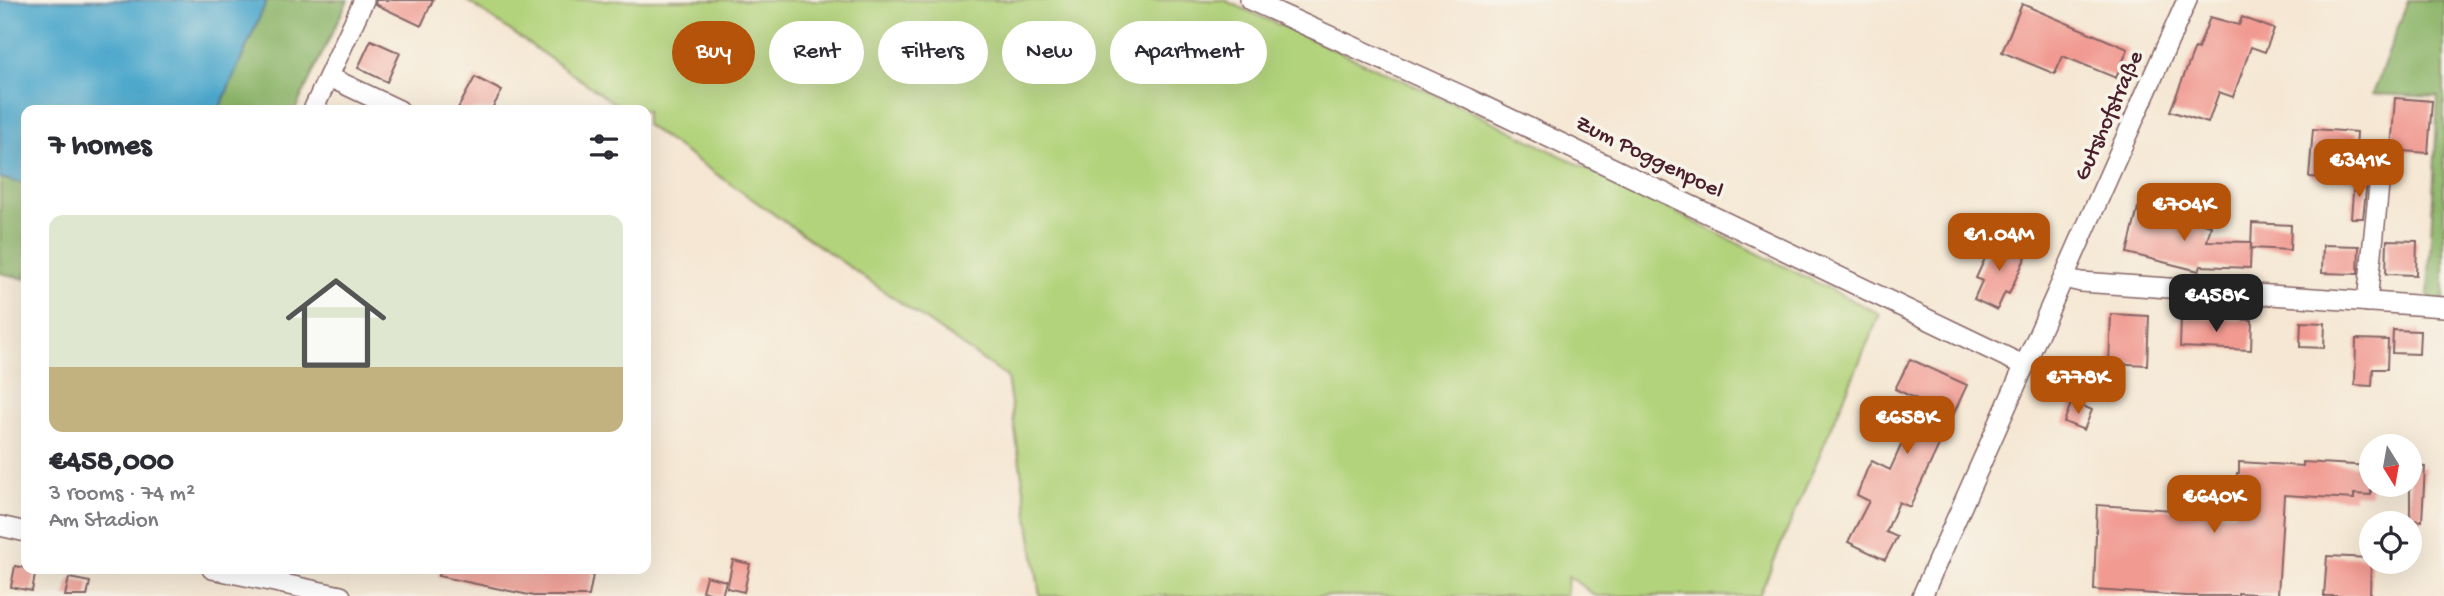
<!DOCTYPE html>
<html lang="en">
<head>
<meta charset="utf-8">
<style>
  :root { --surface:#fff; --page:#f2f2f3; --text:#2b2b33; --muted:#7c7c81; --accent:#b45309 }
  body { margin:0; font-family:"Gochi Hand",sans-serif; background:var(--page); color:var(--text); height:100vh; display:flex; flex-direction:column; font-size:26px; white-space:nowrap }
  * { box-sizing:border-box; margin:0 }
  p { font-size:23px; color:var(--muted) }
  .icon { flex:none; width:38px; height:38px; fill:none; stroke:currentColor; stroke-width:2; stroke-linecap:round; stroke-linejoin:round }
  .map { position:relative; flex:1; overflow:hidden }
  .sheet { position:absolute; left:21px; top:105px; width:630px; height:469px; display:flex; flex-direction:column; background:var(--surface); border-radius:14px; box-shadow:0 7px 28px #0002 }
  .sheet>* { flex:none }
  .hud { position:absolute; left:672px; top:21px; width:665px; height:63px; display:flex; gap:14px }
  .needle { width:46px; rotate:169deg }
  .fabs { position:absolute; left:2359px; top:434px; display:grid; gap:14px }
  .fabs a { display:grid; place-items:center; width:63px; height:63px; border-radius:50%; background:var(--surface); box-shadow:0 7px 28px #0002; font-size:35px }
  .price { position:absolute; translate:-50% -60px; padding:0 16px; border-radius:14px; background:var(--accent); color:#fff; font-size:23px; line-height:46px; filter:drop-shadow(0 2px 4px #0008) }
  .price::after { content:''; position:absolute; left:50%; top:42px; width:21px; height:16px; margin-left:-10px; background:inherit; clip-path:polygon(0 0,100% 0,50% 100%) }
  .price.on { background:#222; color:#fff }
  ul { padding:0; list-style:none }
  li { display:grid; align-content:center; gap:14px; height:371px; padding:0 28px }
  li span { display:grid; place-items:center; height:217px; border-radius:14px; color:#555 }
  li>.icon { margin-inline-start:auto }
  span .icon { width:126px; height:126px; fill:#fffc; stroke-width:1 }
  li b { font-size:30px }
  h2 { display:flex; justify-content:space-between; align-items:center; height:84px; padding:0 28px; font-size:30px }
  .chip { padding:0 24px; border-radius:32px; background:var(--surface); box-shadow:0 7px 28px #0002; font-size:24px; line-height:63px }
  .chip.on { background:var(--accent); color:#fff }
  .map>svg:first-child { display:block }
  .green { fill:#b2d37b; stroke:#7e7953; stroke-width:2 }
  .forest { fill:#8db56b; stroke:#6c6a4b; stroke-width:2 }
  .water { fill:#4ea8cc; stroke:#4c647c; stroke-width:2 }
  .building { fill:#f19a91 }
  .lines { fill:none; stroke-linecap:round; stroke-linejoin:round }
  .minor-casing { stroke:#866566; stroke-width:22 }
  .minor { stroke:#fff; stroke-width:19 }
  .labels { text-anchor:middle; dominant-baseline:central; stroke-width:7; stroke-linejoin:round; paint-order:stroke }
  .street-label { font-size:23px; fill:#4a1f2b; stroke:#f7f3e8 }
</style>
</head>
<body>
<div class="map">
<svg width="2444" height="596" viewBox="0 0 2444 596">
  <rect width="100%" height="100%" fill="#f7f3e8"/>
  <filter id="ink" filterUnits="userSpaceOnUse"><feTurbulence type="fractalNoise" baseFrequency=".0143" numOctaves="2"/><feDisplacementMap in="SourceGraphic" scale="14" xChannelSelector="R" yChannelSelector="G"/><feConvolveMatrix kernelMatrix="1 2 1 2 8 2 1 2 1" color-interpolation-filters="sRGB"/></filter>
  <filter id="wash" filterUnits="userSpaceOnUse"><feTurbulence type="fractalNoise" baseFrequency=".00686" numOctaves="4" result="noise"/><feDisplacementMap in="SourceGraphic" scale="28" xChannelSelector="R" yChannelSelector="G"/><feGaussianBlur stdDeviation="1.57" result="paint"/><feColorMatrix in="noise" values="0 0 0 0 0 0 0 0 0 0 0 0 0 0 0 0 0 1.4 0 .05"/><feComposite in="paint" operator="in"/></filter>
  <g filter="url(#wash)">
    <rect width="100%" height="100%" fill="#f5e7d3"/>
    <path class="green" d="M466,0H1224L1469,110L1880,314L1759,596H1596L1568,576L1566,596H1040L1007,377L646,125V110H624Z"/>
    <path class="forest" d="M267,0H348L295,110H219Z
      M2408,0H2444V315H2427L2438,97L2373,94Z
      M0,178L26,184V279L0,273Z"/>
    <path class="water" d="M0,0H267L219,110H26V184L0,178Z"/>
    <g id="blocks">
      <path class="building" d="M376,0H433L421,26L375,4Z
        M2022,4L2128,49L2116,78L2063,56L2055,74L2002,52Z
        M2210,17L2239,25L2242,17L2274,29L2265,52L2251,47L2233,97L2219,92L2208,123L2170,111L2195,48L2198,49Z
        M371,40L400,53L387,82L358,68Z
        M475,77L502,91L491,110H457Z
        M2395,98L2432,101L2428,153L2391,150Z
        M2313,129L2357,132L2354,180L2309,177Z
        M2354,180L2367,181L2363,218H2351Z
        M2138,208L2211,226L2207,241L2251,242L2250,268L2201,266L2199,271L2127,253Z
        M2252,223L2291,225L2290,250L2251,248Z
        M1994,239L2027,254L2009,294L2005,292L1997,310L1974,299L1982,281L1976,278Z
        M2387,240L2417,241L2416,275L2386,274Z
        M2323,245L2359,246L2358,274L2322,273Z
        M2111,314L2149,316L2147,365L2109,363Z
        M2181,317L2252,320L2251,350L2180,347Z
        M2301,322L2325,323L2324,348L2300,347Z
        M2393,330L2420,331L2419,354L2392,353Z
        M2356,339L2388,340L2387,369H2373L2372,386L2355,385Z
        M1910,359L1967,385L1910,507L1899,502L1886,532L1897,537L1885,560L1848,542L1869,501L1857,495L1868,467L1872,461L1890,470L1921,401L1895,389Z
        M2072,401L2092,410L2084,430L2064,422Z
        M2239,462L2303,466V462L2371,466V495L2354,494V499L2284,495L2278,595L2238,593V596H2186L2094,590L2097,505L2235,514L2237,473H2239Z
        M2410,466L2425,467L2422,521L2410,520Z
        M2327,556L2371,558L2370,596H2324Z
        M733,560L750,564L744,592L727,588Z
        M15,566L36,570L32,591L11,587Z
        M439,569H587L594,570L589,596H534L438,576Z
        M706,576L726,581L722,596L702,591Z
        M69,578L90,582L87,596H65Z"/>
    </g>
  </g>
  <g filter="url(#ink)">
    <use href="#blocks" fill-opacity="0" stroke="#866566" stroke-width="2"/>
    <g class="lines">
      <defs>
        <path id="minor" d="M1250,0L1467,98L2025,366
          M329,77L399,110
          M313,110L364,0
          M2064,278L2081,282L2444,307
          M2367,302L2381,166
          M0,526L26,532
          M212,569L341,596
          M1922,596L2187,0"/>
      </defs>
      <use href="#minor" class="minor-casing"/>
      <use href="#minor" class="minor"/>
    </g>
  </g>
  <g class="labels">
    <g class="street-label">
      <text transform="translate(2110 116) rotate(-66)">Gutshofstraße</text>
      <text transform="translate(1649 158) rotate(26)">Zum Poggenpoel</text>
    </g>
  </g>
</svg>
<div class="fabs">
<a><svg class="needle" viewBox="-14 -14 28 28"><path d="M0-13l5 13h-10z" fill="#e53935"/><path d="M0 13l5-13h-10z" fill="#7c7c81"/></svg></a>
<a><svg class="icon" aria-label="locate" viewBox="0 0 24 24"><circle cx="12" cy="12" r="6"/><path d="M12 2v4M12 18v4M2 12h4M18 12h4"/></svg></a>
</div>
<b class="price" style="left:2359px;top:199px">€341K</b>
<b class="price" style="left:2184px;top:243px">€704K</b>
<b class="price" style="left:1999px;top:273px">€1.04M</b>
<b class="price on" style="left:2216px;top:334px">€458K</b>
<b class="price" style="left:2078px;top:416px">€778K</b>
<b class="price" style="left:1907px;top:456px">€658K</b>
<b class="price" style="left:2214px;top:535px">€640K</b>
<div class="hud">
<a class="chip on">Buy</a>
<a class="chip">Rent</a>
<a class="chip">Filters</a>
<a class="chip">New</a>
<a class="chip">Apartment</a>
</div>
<section class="sheet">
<h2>7 homes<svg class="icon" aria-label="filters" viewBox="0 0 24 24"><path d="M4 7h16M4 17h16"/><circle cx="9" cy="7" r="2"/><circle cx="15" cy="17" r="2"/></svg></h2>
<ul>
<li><span style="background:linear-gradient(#dfe7d0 70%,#c2b280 0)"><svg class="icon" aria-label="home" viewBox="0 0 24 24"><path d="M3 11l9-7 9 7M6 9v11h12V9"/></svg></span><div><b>€458,000</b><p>3 rooms · 74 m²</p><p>Am Stadion</p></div></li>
</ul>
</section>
</div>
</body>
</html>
